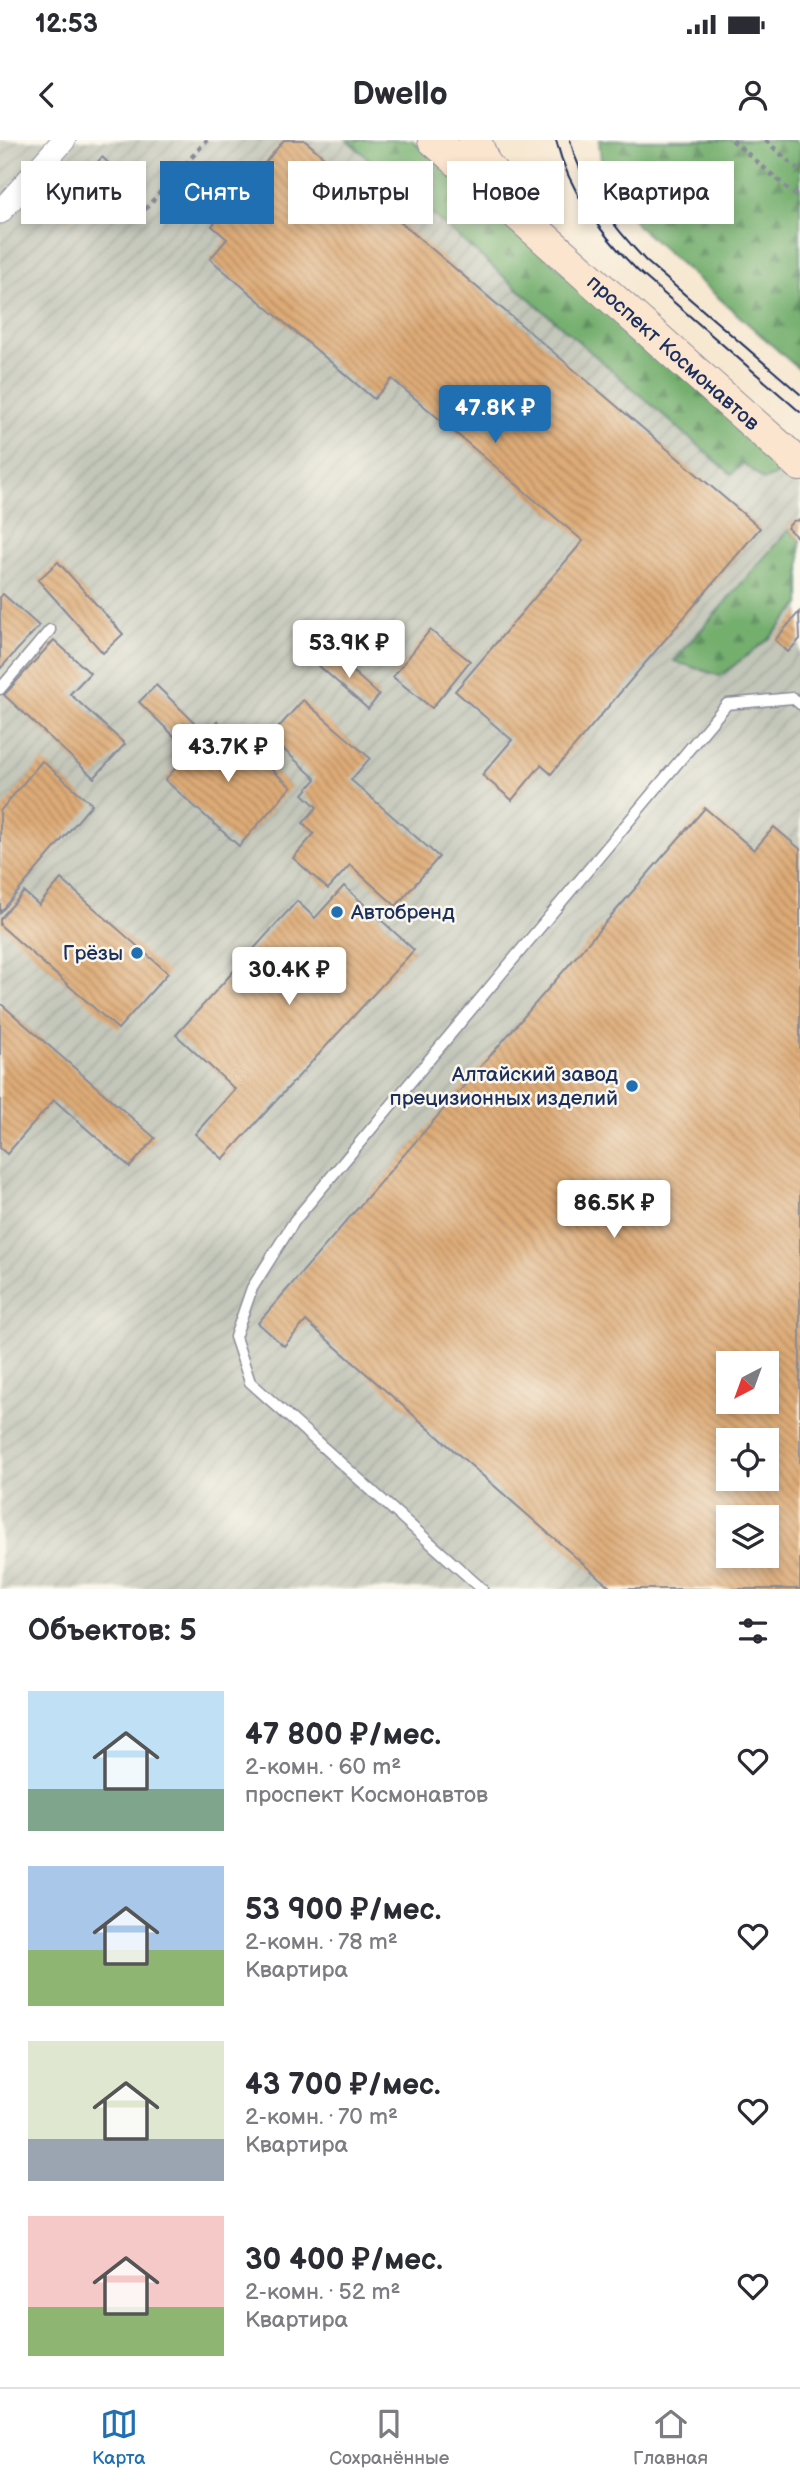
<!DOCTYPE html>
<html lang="ru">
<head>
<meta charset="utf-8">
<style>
  :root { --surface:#fff; --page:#f2f2f3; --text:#2b2b33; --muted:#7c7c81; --line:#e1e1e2; --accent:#1f6fb2 }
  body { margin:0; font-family:"Balsamiq Sans",sans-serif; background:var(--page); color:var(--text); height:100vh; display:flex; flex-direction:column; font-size:26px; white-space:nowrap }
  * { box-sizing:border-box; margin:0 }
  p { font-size:23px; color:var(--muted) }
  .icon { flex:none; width:38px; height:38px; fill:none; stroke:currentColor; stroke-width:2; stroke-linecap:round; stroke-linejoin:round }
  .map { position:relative; height:1449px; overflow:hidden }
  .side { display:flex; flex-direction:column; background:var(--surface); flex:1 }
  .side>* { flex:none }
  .top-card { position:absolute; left:21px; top:21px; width:760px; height:63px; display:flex; gap:14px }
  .needle { width:46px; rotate:221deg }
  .controls { position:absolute; left:716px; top:1211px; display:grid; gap:14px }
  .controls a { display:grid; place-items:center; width:63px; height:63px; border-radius:0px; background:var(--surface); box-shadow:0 4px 10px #0003; font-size:35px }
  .price { position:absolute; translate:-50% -60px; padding:0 16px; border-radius:7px; background:#fff; color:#222; font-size:23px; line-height:46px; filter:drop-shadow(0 2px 4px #0008) }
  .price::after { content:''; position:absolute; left:50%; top:42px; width:21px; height:16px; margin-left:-10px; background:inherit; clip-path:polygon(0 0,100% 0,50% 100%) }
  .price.selected { background:var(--accent); color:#fff }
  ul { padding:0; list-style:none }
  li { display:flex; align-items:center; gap:21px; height:175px; padding:0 28px }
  li span { display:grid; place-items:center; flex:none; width:196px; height:140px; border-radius:0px; color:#555 }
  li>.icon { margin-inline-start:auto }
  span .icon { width:84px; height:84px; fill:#fffc; stroke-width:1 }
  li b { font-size:30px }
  h2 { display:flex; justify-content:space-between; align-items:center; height:84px; padding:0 28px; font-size:30px }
  .tag { padding:0 24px; border-radius:0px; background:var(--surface); box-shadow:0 4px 10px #0003; font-size:24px; line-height:63px }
  .tag.selected { background:var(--accent); color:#fff }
  .status { display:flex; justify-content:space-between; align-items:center; height:49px; padding:0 35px; background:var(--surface); direction:ltr }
  .status svg { height:19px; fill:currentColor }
  header { display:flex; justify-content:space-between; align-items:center; height:91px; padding:0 28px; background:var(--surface); font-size:32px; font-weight:700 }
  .dock { display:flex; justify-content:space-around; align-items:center; height:98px; border-top:2px solid var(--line); background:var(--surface); font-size:19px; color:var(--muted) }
  .dock a { display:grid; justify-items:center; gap:4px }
  .dock .selected { color:var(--accent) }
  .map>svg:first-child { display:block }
  .industrial { fill:url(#industrial-furrows); fill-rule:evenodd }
  .forest { fill:url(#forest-firs); stroke:#486f66; stroke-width:2 }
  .building { fill:url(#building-back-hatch); fill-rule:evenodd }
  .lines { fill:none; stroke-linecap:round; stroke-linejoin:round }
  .lane-casing { stroke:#898c98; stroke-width:13 }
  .street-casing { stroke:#898c98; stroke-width:25 }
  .secondary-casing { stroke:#898c98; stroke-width:34 }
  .path { stroke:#898c98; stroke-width:4.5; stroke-dasharray:5 5; stroke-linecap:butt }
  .lane { stroke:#fff; stroke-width:10 }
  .street { stroke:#fff; stroke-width:23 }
  .secondary { stroke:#fce5cf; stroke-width:32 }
  .tram { stroke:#1b2f5e; stroke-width:2 }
  .poi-dot { fill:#1f6fb2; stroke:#fbf7ec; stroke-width:2.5 }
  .labels { text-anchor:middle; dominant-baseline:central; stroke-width:5; stroke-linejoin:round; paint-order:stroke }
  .street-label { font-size:21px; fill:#1b2f5e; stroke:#fbf7ec }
  .poi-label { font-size:21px; fill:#1b2f5e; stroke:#fbf7ec; text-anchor:end }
</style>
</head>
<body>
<div class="status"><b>12:53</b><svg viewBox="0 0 49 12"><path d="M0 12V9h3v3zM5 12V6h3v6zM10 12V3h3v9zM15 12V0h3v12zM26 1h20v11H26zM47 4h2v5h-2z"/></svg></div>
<header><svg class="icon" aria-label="back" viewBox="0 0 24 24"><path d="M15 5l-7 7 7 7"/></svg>Dwello<svg class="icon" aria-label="person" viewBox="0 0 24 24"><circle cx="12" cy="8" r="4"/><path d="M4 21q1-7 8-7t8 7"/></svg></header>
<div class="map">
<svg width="800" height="1449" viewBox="0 0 800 1449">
  <defs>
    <pattern id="industrial-furrows" width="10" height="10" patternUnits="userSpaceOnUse" patternTransform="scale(1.75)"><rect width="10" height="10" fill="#c3c6b9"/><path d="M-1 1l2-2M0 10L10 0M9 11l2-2" fill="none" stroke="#a7aaa1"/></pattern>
    <pattern id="forest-firs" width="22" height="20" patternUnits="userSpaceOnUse" patternTransform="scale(1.75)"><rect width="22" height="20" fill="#74af6e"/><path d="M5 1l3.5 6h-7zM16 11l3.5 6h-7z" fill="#5e8f5e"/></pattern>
    <pattern id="building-back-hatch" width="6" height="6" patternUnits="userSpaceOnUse" patternTransform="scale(1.75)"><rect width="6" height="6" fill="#deab76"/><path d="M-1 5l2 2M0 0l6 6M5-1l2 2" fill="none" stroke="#b38c64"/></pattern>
  </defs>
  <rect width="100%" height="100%" fill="#fbf7ec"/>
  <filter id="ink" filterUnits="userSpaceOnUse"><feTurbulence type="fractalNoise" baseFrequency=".0143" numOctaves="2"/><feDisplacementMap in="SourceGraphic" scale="14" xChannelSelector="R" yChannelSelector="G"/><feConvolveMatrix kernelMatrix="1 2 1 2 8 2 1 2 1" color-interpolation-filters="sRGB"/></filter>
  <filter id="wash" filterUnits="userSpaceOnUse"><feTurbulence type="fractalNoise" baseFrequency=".00686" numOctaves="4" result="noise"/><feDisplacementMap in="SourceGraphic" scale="28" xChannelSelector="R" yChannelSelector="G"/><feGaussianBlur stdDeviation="1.57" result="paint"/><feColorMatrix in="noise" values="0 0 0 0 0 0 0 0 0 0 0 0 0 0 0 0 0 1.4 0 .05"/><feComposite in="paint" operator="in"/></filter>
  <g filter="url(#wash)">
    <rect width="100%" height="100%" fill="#f7e8d2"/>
    <path class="industrial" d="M0,0H406L800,344V1449H0ZM728,1223H766V1262H728ZM728,1300H766V1339H728ZM728,1377H766V1416H728Z"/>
    <path class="forest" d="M347,0H412L776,317L779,329L775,336L764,340L743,323L731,334Z
      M599,0H794L800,5V230L637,85L601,20Z
      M788,390L800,400V464L770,498L720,536L674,521Z"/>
    <g id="blocks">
      <path class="building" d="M284,0H304L760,388L551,634L541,625L512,660L482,635L512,600L455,551L583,401L392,239L374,259L210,119L227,99L212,86Z
        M102,17L122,35L103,57L83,39Z
        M54,47L78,68L66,80L43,59Z
        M800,380V400L787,388L793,381Z
        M58,422L123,494L103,513L38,440Z
        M3,454L39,486L0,529V457Z
        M799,472L800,499L788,512L775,500Z
        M430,490L470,521L432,568L393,537Z
        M54,500L90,533L70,554L125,604L94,638L4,555Z
        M330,511L379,555L368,569L318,525Z
        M156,545L194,582L177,599L139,562Z
        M303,560L370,618L351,640L439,717L396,766L350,725L328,749L293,718L314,694L303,683L317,667L303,654L316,639L270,597Z
        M217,581L291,647L239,706L165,640Z
        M42,621L92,664L0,773V671Z
        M705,668L754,710L774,687L800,709V1449H612L306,1181L284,1206L258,1183ZM728,1223H766V1262H728ZM728,1300H766V1339H728ZM728,1377H766V1416H728Z
        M61,739L168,833L118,889L0,785V779L24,752L39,765Z
        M344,746L414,810L223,1019L195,994L235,949L176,895L297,761L315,778Z
        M0,863L155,998L130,1027L54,960L7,1014L0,1008Z"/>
    </g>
  </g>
  <g filter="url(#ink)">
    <use href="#blocks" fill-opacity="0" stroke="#898c98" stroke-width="2"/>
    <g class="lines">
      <defs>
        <path id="lane" d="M0,549L50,490
          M482,1449L250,1242L235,1197L252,1148L295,1080L727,564L793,558L800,564"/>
        <path id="street" d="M0,72L64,0"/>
        <g id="secondary">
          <path id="s1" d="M434,0L800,325"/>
          <path d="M475,0L484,23L503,46"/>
        </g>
      </defs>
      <use href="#lane" class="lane-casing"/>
      <use href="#street" class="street-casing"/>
      <use href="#secondary" class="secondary-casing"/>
      <path class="path" d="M732,0L800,59
        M765,0L800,31
        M138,77L207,0"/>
      <use href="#lane" class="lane"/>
      <use href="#street" class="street"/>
      <use href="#secondary" class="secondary"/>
      <path class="tram" d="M556,0C569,52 601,94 638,131L800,272
        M570,0C582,47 613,86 646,121L800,254"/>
    </g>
  </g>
  <g class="poi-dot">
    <circle cx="337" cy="772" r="7"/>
    <circle cx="137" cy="813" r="7"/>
    <circle cx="632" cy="946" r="7"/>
  </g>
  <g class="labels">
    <g class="street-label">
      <text stroke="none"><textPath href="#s1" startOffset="320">проспект Космонавтов</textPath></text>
    </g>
    <g class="poi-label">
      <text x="351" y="772" text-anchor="start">Автобренд</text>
      <text x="123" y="813">Грёзы</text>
      <text x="618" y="934">Алтайский завод<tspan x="618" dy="24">прецизионных изделий</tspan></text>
    </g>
  </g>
</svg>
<div class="controls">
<a><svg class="needle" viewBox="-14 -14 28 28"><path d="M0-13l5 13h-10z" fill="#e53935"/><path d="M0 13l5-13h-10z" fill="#7c7c81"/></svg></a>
<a><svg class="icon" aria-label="locate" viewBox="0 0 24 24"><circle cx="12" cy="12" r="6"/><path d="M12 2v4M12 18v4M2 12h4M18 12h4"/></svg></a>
<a><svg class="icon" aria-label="layers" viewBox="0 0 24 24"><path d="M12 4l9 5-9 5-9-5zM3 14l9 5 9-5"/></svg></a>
</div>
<b class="price selected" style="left:495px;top:305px">47.8K ₽</b>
<b class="price" style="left:349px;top:540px">53.9K ₽</b>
<b class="price" style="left:228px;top:644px">43.7K ₽</b>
<b class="price" style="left:289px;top:867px">30.4K ₽</b>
<b class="price" style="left:614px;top:1100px">86.5K ₽</b>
<div class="top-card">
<a class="tag">Купить</a>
<a class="tag selected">Снять</a>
<a class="tag">Фильтры</a>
<a class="tag">Новое</a>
<a class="tag">Квартира</a>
</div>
</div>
<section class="side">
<h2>Объектов: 5<svg class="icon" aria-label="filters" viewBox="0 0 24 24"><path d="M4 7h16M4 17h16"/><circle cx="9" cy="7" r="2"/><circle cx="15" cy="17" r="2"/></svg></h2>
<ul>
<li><span style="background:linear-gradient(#bfe0f5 70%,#7fa58c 0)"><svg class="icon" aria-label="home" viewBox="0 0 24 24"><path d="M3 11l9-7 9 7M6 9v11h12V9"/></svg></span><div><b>47 800 ₽/мес.</b><p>2-комн. · 60 m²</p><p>проспект Космонавтов</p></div><svg class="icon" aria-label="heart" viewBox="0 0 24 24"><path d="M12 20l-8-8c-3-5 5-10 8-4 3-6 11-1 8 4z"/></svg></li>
<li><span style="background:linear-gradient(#a9c7e8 60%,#8fb573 0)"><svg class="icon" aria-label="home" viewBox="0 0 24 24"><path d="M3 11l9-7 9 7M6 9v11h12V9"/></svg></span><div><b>53 900 ₽/мес.</b><p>2-комн. · 78 m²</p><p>Квартира</p></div><svg class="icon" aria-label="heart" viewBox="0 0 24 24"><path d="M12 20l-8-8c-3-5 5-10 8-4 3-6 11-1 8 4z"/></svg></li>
<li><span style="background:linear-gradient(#dfe7d0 70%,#9aa5b1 0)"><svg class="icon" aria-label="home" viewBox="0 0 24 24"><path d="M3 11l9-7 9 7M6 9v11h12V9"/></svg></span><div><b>43 700 ₽/мес.</b><p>2-комн. · 70 m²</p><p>Квартира</p></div><svg class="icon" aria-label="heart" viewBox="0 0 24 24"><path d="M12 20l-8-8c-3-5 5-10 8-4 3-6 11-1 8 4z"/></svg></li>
<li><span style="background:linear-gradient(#f6c9c9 65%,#8fb573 0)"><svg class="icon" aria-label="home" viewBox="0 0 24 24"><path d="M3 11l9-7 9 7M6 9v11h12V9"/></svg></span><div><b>30 400 ₽/мес.</b><p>2-комн. · 52 m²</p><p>Квартира</p></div><svg class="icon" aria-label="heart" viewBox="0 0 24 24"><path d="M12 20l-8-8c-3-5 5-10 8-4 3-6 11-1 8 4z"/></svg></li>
</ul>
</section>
<nav class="dock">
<a class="selected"><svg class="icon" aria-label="map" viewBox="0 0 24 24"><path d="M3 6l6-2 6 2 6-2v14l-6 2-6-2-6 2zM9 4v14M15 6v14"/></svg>Карта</a>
<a><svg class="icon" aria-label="saved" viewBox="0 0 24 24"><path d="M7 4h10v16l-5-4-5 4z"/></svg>Сохранённые</a>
<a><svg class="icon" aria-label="home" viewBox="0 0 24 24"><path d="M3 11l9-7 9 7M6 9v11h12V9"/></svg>Главная</a>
</nav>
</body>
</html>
